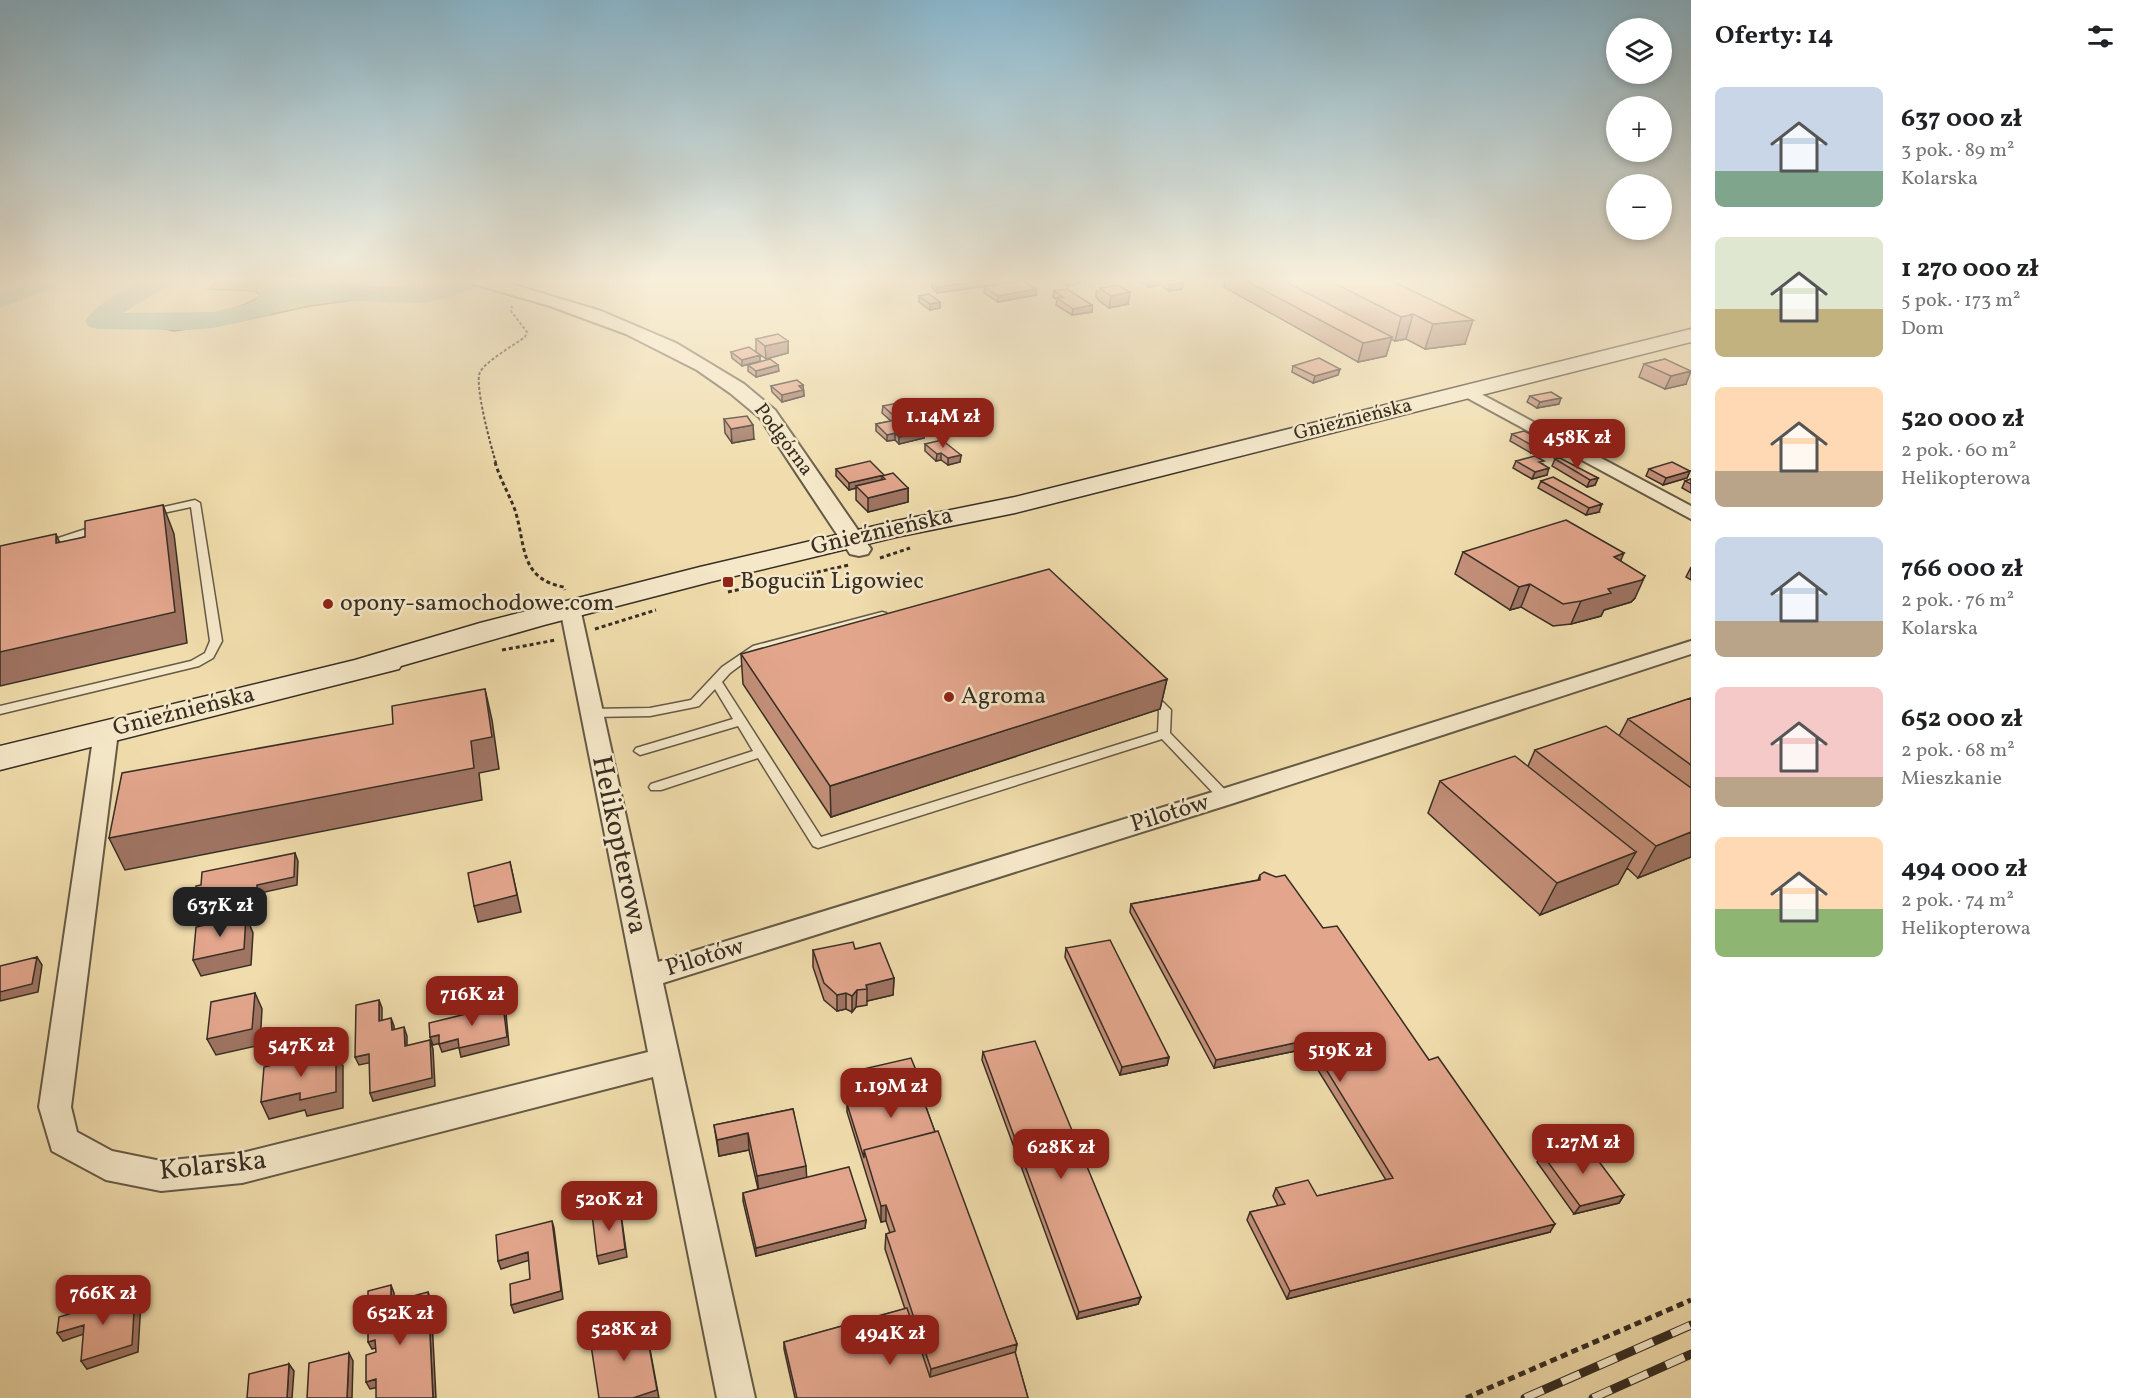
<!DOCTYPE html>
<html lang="pl">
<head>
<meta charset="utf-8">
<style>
  :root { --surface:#fff; --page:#f2f2f2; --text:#202124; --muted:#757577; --accent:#8f2418 }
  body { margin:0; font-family:Vollkorn,serif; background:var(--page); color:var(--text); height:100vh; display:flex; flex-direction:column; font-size:22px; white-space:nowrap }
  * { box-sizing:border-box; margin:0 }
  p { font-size:20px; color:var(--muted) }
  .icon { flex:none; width:33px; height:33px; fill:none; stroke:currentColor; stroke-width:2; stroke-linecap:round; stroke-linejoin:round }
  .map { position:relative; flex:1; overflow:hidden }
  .details { display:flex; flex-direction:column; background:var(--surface); width:450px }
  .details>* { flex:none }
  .tools { position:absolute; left:1606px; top:18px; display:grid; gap:12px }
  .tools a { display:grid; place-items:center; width:66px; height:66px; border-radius:50%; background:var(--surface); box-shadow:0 3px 9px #0003; font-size:30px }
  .price { position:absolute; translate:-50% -51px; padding:0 14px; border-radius:12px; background:var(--accent); color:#fff; font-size:20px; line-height:39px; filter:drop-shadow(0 2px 3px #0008) }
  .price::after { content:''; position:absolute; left:50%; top:36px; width:18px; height:14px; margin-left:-9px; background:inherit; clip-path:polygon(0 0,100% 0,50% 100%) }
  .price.on { background:#222; color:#fff }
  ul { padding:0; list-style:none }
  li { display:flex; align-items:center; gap:18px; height:150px; padding:0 24px }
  li span { display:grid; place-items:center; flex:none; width:168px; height:120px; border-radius:9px; color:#555 }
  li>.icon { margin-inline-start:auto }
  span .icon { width:72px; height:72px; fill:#fffc; stroke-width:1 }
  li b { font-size:26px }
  h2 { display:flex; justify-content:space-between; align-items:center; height:72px; padding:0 24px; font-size:26px }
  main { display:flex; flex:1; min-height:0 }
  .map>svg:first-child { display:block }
  .green { fill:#bcc088; stroke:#7a7756; stroke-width:1.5 }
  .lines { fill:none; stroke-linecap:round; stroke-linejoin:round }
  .river { fill:#9bbca7; fill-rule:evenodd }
  .service-casing { stroke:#655a46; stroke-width:3 }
  .minor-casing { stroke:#655a46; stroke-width:4 }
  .tertiary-casing { stroke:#655a46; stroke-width:4 }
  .secondary-casing { stroke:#372e24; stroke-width:3 }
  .path-far2 { stroke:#372e24; stroke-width:2; stroke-dasharray:3 2; stroke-linecap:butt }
  .path-far1 { stroke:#372e24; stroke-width:3; stroke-dasharray:4 3; stroke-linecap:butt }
  .path { stroke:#372e24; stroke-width:5; stroke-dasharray:7 4.5; stroke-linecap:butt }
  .service { fill:#f5e8c9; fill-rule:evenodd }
  .minor { fill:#f5e8c9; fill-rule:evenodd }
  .tertiary { fill:#f5e8c9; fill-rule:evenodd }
  .secondary { fill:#f5e8c9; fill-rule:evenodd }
  .rail-casing { stroke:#372e24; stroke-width:9 }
  .rail { stroke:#f5e8c9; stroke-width:7; stroke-dasharray:20; stroke-linecap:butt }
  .wall { fill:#c38f79; stroke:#372e24; stroke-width:1.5 }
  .shaded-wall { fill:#9f7463; stroke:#372e24; stroke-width:1.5 }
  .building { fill:#e3a68d; stroke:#372e24; stroke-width:1.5 }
  .poi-dot { fill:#8f2418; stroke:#f5e8c9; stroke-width:2 }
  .labels { text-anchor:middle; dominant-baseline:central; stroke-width:5; stroke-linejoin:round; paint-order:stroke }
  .far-street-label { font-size:20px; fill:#372e24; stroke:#f5e8c9 }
  .street-label { font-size:24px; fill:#372e24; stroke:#f5e8c9 }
  .poi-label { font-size:24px; fill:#372e24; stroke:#f5e8c9; text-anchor:start }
  .near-street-label { font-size:28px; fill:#372e24; stroke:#f5e8c9 }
</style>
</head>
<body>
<main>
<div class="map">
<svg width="1691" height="1398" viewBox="0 0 1691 1398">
  <rect width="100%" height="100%" fill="#f0dcac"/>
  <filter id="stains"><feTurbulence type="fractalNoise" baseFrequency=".00333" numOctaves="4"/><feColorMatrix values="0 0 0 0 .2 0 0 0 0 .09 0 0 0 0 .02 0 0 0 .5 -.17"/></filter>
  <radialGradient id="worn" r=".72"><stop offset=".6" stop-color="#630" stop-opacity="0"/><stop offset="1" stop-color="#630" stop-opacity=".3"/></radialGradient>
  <path class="green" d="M146,280H164L117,313L118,317L127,320C174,320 220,320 261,296L255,291L208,289L221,280H353L347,282L346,295L355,300L310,306L236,322L174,331L153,326L92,325L88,320Z"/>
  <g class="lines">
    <path class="river" d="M30,280H65L61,285L0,308V291Z
      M143,280H173L169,285L123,313L213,312L252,303L268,288L286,283L424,287L452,280H488L484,285L450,297L424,303L286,299L270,315L213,328L188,330L98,329L89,327L85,321C98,302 123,291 143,280Z"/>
    <defs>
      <path id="service" d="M195,500L200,503L222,641L213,658L199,666L0,714V706L191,661L205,653L210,641L191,507L149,516L144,513L146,511Z
        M98,525L102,526V530L48,548H40L39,546L40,544Z
        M882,612L886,613L888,615L886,617L761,650L730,673L722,682L821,837L1158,732L1159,711L1145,697L1151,693L1155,694L1171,710L1170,733L1232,797L1230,800H1220L1162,739L818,848L813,846L758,758L661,790H651L649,787L651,784L753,751L738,726L640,755L634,751L636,748L733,719L715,689L699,706L695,707L650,716L591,717L585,713L591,709L650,708L691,700L722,667L753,646Z"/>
      <path id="minor" d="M1466,386L1691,506V519L1460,394L1458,391Z
        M570,602L577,604L580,608L658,962L1216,791L1691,641V654L1234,803L663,983L755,1398H717L653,1077L242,1183L161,1191L106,1180L52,1151L39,1107L94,732L98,727L106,724L114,727L118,732L71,1107L77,1132L112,1151L161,1161L242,1153L648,1052L560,608L563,604Z"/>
      <path id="tertiary" d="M471,280H498L601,311L676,343L744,384L775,410L871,549L868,554L859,556L850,554L760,418L730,393L697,370L626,334L550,306L474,284Z"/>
      <path id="secondary" d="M1691,329V342L1015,513L896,537L710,582L544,625L401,666L399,669L0,770V746L355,660L480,623L700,567L896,521L1015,497Z"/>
    </defs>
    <use href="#service" class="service-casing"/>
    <use href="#minor" class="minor-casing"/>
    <use href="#tertiary" class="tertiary-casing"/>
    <use href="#secondary" class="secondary-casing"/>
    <path class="path-far2" d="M496,463C491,447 474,384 480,372C486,361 514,345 525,337L527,332L511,311L512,306"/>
    <path class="path-far1" d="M495,462C500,479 509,494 515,510C526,545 519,579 564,587L565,590
      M880,558L910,548
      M728,592L849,565
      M595,629L656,610
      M502,650L556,640"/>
    <path class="path" d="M1466,1398L1691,1300"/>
    <use href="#service" class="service"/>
    <use href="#minor" class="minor"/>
    <use href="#tertiary" class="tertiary"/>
    <use href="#secondary" class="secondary"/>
    <defs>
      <path id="rail" d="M1525,1398L1691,1325
        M1593,1398L1691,1354"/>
    </defs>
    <use href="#rail" class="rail-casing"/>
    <use href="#rail" class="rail"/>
  </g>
  <path class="wall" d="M1058,280H1081V283L1068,286Z
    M1140,280H1178L1182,289L1169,291L1160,285L1148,287L1139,281Z
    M1225,280H1390L1465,344L1425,349L1406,339L1395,341L1391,339L1386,356L1358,362L1224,287Z
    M932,282L1007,283L1036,295L998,302L984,293L985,287L1001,284L937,293L932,288Z
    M1100,288L1128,304L1109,308L1098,300V299L1096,297V291H1099Z
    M1054,291L1092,305V312L1072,315L1056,305L1057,300L1053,297Z
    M919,296L940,302V308L930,310L919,302Z
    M756,339L788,341V353L766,359L756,352Z
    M731,352L760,355V361L742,366L732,358Z
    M1665,359L1686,384L1665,389L1639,377L1644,364Z
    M748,365L779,371L756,377L748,371Z
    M1293,366L1340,369L1338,375L1313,383L1292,372Z
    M803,385L804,396L782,402L772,392L771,386Z
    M1530,396L1559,404L1537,408L1527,402Z
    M883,406L932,418V425L920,428L924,438L899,444L895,440L887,441L876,431V424L891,421L882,413Z
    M724,419L754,439L732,443L725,433Z
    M1512,434L1546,442L1543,449L1531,453L1510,441Z
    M925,444L961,455L960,462L948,465L941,460L936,461L925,451Z
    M1555,459L1598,478L1595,485L1587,487L1552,466Z
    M1516,461L1543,464L1547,475L1532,479L1513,468Z
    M836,469L884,476L908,488V502L868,512L856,500V488L849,490L836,476Z
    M1649,469L1690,471L1687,478L1663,485L1646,476Z
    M1691,479V493L1682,488L1685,481Z
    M1541,481L1599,512L1586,515L1538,488Z
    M1463,552L1621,561L1635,598L1631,602L1604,610L1601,616L1571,624L1553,626L1521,607L1510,610L1455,574Z
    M1691,567V580L1686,577Z
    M741,654L1167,679L1160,709L831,817L743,684Z
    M1691,698V857L1638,878L1627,868L1618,884L1540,915L1428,813L1440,781L1528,766L1535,750L1619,736L1628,719Z
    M1260,875L1323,928L1429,1060L1550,1232L1287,1299L1247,1220L1250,1212L1278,1206L1273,1196L1276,1188L1317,1196L1386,1180L1305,1049L1214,1068L1130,912L1131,904L1258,880Z
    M1066,948L1169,1057L1167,1065L1120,1075L1065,957Z
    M855,949L894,978L893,995L867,1001V1005L856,1007L852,1012L846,1009L837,1011L824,1000L813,967V950Z
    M983,1052L1141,1297L1138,1304L1077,1319L982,1060Z
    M846,1073L920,1080L919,1088L935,1132L1017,1344L1015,1352L1028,1398H795L784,1349V1342L905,1309L885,1249L886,1234L890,1233L886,1221L881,1222L847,1112V1104L850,1103L846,1089Z
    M793,1109L806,1177L866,1220L865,1228L756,1256L743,1201V1193L758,1189L749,1150L719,1156L714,1125Z
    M1542,1154L1624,1195L1619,1203L1574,1214L1537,1162Z"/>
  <path class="shaded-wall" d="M988,280H1007V283L937,293V287Z
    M1068,280H1081V283L1068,286Z
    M1161,280L1160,285L1148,287V281Z
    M1183,283L1182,289L1169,291L1170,285Z
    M1036,289V295L998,302V296Z
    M1130,292L1128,304L1109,308L1111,296Z
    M940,302V308L930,310V304Z
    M1092,305V312L1072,315L1073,309Z
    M1413,314L1406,339L1395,341L1401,317Z
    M1473,320L1465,344L1425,349L1433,324Z
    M1392,337L1386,356L1358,362L1363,343Z
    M788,341V353L766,359L765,346Z
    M760,355V361L742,366V360Z
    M778,365L779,371L756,377V371Z
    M1340,369L1338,375L1313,383L1315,376Z
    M1691,371L1686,384L1665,389L1671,376Z
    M803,385L804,396L782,402V395L799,386Z
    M1561,398L1559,404L1537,408L1540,402Z
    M919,411L918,417L893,423L894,416Z
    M932,418V425L914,429V422Z
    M753,425L754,439L732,443L731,429Z
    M925,432L924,438L899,444V437Z
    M895,433V440L887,441V435Z
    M1546,442L1543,449L1531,453L1533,446Z
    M941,453V460L936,461L937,454Z
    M961,455L960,462L948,465V458Z
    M1549,468L1547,475L1532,479L1535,472Z
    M1690,471L1687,478L1663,485L1666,478Z
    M884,475L882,476V482L856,486V488L849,490V483Z
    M1598,478L1595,485L1587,487L1590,480Z
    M908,488V502L868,512V498Z
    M1602,504L1599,512L1586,515L1589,508Z
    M163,505L174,534L187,643L0,686V652Z
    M56,534L69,564L56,543Z
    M1624,553L1614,576V557Z
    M1645,576L1635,598L1631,602L1604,610L1601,616L1571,624L1581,601L1608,589Z
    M1530,584L1521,607L1510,610L1519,587Z
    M1167,679L1160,709L831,817L830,786Z
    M485,689L492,720L499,769L479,773L482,800L125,870L109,838L471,741Z
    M1691,832V857L1638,878L1656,846Z
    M1636,852L1618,884L1540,915L1557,883Z
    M295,853L298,861L297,885L260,893V901L198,914L195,906L257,885Z
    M510,862L521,912L478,922L474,906Z
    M246,916L253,933L251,965L201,976L193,960Z
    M37,957L42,965L38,992L0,1001V992Z
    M894,978L893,995L867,1001V989L866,985Z
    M857,990L856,1007L852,1012V996Z
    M255,993L262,1009L260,1045L216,1055L207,1039Z
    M846,993V1009L837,1011V995Z
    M379,1000L382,1008V1029L379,1021Z
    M503,1005L506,1014L509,1045L461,1057L459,1048Z
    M391,1018L394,1026L395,1038L392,1030Z
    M404,1027L407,1036V1054L405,1046Z
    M439,1035L441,1043L433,1045L430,1037Z
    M458,1039L461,1047L442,1052L439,1044Z
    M430,1040L433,1049L435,1086L373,1101L370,1093Z
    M1308,1040L1305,1049L1214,1068L1216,1060Z
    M336,1050L343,1066V1108L307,1116L305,1110L269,1119L261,1102L300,1093Z
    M369,1054L373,1062L359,1065L355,1057Z
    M1169,1057L1167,1065L1120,1075L1122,1067Z
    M920,1080L919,1097L852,1113V1097Z
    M748,1133L749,1150L719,1156L717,1140Z
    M806,1166L807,1182L759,1192L757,1176Z
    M1624,1195L1619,1203L1574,1214L1580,1206Z
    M886,1205V1221L881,1222V1206Z
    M620,1207L627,1257L599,1264L597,1256Z
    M866,1220L865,1228L756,1256V1248Z
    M552,1221L554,1228L563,1299L514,1313L511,1305L561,1291Z
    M1555,1224L1550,1232L1287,1299L1290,1291Z
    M528,1252L530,1260L501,1269L498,1261Z
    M391,1285L394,1293L395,1310L391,1302Z
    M428,1292L431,1300L436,1398H433Z
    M135,1294L141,1301L138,1352L87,1369L81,1361Z
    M1141,1297L1138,1304L1077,1319L1079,1312Z
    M84,1325L90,1332L63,1341L57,1333Z
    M375,1340L379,1347L372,1349L368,1342Z
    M649,1344L659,1398H633Z
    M1017,1344L1014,1360L929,1384L931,1369Z
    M349,1353L353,1361L352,1398H347Z
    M289,1364L294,1371L292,1398H287Z
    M376,1379L380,1387L370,1389L366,1382Z"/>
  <path class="building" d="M952,280H988L937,287L932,282Z
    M1022,280L1036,289L998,296L985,287Z
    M1161,280H1178L1183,283L1170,285Z
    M1245,280H1282L1392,337L1363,343Z
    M1328,280H1390L1473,320L1433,324L1413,314L1401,317Z
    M1118,285L1130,292L1111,296L1100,288Z
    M1067,289L1092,305L1073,309L1057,298L1063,297L1054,291Z
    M929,294L940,302L930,304L919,296Z
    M778,334L788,341L765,346L756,339Z
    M749,347L760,355L742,360L731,352Z
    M1319,358L1340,369L1315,376L1293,366Z
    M770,359L778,365L756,371L748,365Z
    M1665,359L1691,371L1671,376L1644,364Z
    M797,380L803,385L799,386L803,390L782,395L771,386Z
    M1551,392L1561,398L1540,402L1530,396Z
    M903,402L919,411L894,416L883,406Z
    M924,414L932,418L914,422L925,432L899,437L895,433L887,435L876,424Z
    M747,416L753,425L731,429L724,419Z
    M1524,431L1546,442L1533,446L1512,434Z
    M942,440L961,455L948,458L941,453L937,454L925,444Z
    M1535,456L1544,461L1539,462L1549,468L1535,472L1516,461Z
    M1560,458L1598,478L1590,480L1555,459Z
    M870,461L884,475L849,483L836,469Z
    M1672,462L1690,471L1666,478L1649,469Z
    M893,473L908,488L868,498L856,486L885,479L882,476Z
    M1553,477L1602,504L1589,508L1541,481Z
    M1691,479V484L1685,481Z
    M163,505L175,612L0,652V546L56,534V543L85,537V521Z
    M1566,520L1624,553L1614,557L1645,576L1642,580L1608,589L1611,593L1581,601L1563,604L1530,584L1519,587L1463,552Z
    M1049,569L1167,679L830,786L741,654Z
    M485,689L492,737L471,741L474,768L109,838L122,773L393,724L392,706Z
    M1691,698V765L1628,719Z
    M1606,726L1691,788V832L1656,846L1535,750Z
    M1515,756L1636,852L1557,883L1440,781Z
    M295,853L294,877L257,885V893L195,906L196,886L201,885L202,872Z
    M510,862L517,895L474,906L468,873Z
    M1264,872L1276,877L1285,875L1323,928L1337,926L1429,1060L1438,1057L1555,1224L1290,1291L1250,1212L1285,1204L1276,1188L1308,1180L1317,1196L1393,1178L1308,1040L1216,1060L1131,904L1260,880V875Z
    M246,916L244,949L193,960L196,927Z
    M1110,940L1169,1057L1122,1067L1066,948Z
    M853,942L855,949L880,943L894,978L866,985L867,989L857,990L852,996L846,993L837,995L824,983L813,950Z
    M37,957L32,984L0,992V966Z
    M255,993L252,1029L207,1039L211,1002Z
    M379,1000V1021L391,1018L392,1030L404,1027L405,1046L430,1040L432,1078L370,1093L369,1054L355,1057L356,1005Z
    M503,1005L507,1037L459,1048L458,1039L439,1044V1035L430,1037L429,1023Z
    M1035,1041L1141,1297L1079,1312L983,1052Z
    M336,1050V1092L300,1100V1093L261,1102L264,1067Z
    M911,1058L920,1080L852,1097L846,1073Z
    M919,1088L935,1132L864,1150V1158L847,1104L852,1103V1105Z
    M793,1109L806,1166L757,1176L748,1133L717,1140L714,1125Z
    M938,1131L1017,1344L931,1369L886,1234L895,1231L886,1205L881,1206L864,1150Z
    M1585,1143L1624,1195L1580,1206L1542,1154Z
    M849,1167L866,1220L756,1248L743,1193Z
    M620,1207L625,1249L597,1256L592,1214Z
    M552,1221L561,1291L511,1305L510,1284L530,1279L528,1252L498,1261L496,1235Z
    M391,1285V1302L428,1292L433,1398H376V1379L366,1382V1355L376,1352L375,1340L368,1342V1291Z
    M135,1294L132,1345L81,1361L84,1325L57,1333L59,1317Z
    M907,1308L930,1377L1015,1352L1028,1398H797L784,1342Z
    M633,1315L636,1332L646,1329L657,1390L633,1398H599L591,1345L607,1340L604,1324Z
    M349,1353L347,1398H307L309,1363Z
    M289,1364L287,1398H247L249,1374Z"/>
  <linearGradient id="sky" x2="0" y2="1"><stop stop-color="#89b7ce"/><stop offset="0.59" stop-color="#f8efda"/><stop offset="1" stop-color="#f8efda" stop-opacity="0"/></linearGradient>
  <rect width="1691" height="475" fill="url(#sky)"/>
  <g class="poi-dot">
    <rect x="722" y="576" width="12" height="12" rx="3"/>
    <circle cx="328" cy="604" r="6"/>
    <circle cx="949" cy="697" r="6"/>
  </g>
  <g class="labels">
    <g class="far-street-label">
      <text transform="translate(1353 420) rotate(-14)">Gnieźnieńska</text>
      <text transform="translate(783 440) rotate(53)">Podgórna</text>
    </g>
    <g class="street-label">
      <text transform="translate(882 532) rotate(-13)">Gnieźnieńska</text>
      <text transform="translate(184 712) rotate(-14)">Gnieźnieńska</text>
      <text transform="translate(1170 814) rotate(-17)">Pilotów</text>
      <text transform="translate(705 958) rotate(-17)">Pilotów</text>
    </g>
    <g class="poi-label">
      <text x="740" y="582">Bogucin Ligowiec</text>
      <text x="340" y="604">opony-samochodowe.com</text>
      <text x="961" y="697">Agroma</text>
    </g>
    <g class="near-street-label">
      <text transform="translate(619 845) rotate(78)">Helikopterowa</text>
      <text transform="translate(213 1166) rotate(-6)">Kolarska</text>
    </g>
  </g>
  <rect width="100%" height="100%" filter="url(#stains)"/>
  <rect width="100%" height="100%" fill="url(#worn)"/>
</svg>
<div class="tools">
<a><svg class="icon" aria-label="layers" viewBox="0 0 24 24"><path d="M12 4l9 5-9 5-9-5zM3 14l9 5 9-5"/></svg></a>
<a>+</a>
<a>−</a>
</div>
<b class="price" style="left:943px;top:449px">1.14M zł</b>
<b class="price" style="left:1577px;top:470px">458K zł</b>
<b class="price on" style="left:220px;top:938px">637K zł</b>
<b class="price" style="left:472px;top:1027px">716K zł</b>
<b class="price" style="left:301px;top:1078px">547K zł</b>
<b class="price" style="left:1340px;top:1083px">519K zł</b>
<b class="price" style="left:891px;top:1119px">1.19M zł</b>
<b class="price" style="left:1583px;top:1175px">1.27M zł</b>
<b class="price" style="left:1061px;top:1180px">628K zł</b>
<b class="price" style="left:609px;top:1232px">520K zł</b>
<b class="price" style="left:103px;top:1326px">766K zł</b>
<b class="price" style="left:400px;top:1346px">652K zł</b>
<b class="price" style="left:624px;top:1362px">528K zł</b>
<b class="price" style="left:890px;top:1366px">494K zł</b>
</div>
<section class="details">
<h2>Oferty: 14<svg class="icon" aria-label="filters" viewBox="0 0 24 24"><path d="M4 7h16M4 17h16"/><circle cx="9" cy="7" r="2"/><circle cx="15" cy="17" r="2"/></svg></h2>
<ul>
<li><span style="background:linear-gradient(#c9d6e8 70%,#7fa58c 0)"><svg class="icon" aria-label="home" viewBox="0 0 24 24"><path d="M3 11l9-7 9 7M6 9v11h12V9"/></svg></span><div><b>637 000 zł</b><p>3 pok. · 89 m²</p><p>Kolarska</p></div></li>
<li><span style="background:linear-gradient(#dfe7d0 60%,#c2b280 0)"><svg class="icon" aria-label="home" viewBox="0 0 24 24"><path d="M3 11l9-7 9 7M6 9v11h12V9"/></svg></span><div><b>1 270 000 zł</b><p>5 pok. · 173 m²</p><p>Dom</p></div></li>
<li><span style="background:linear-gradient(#ffd9b3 70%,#b9a48a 0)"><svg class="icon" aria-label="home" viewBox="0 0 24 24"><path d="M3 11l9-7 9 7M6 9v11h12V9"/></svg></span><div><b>520 000 zł</b><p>2 pok. · 60 m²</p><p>Helikopterowa</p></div></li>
<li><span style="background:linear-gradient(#c9d6e8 70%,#b9a48a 0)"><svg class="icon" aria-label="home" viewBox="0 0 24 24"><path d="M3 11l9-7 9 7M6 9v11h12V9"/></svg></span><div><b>766 000 zł</b><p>2 pok. · 76 m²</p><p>Kolarska</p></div></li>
<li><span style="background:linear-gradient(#f6c9c9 75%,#b9a48a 0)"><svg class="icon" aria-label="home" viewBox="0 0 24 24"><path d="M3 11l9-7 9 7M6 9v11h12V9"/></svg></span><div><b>652 000 zł</b><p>2 pok. · 68 m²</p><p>Mieszkanie</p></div></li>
<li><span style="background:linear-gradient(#ffd9b3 60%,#8fb573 0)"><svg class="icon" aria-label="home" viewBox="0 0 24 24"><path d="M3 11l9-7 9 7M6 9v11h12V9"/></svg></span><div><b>494 000 zł</b><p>2 pok. · 74 m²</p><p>Helikopterowa</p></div></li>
</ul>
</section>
</main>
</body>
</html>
